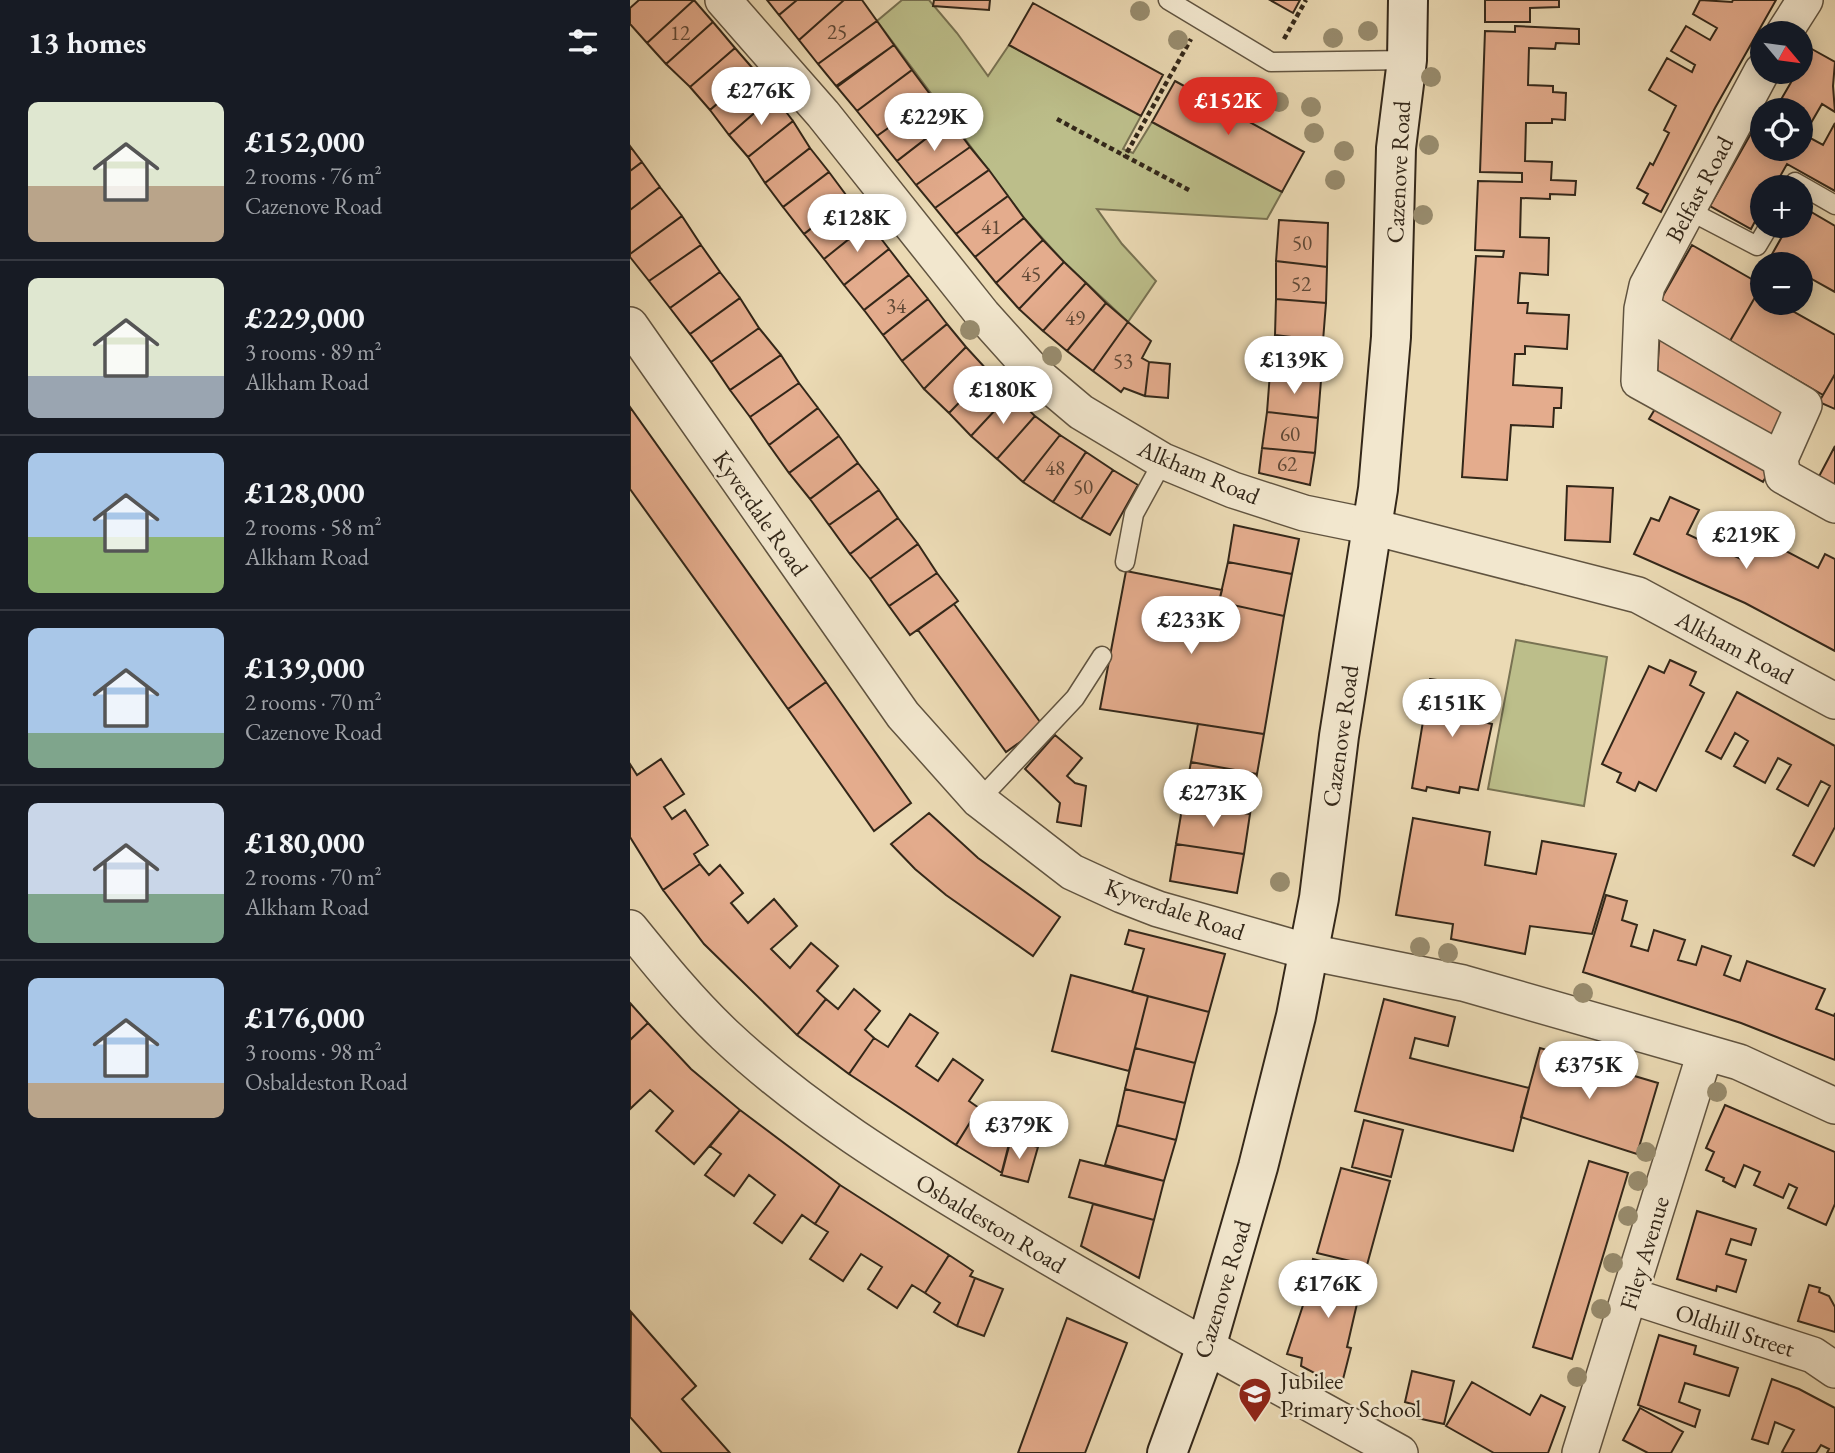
<!DOCTYPE html>
<html lang="en">
<head>
<meta charset="utf-8">
<style>
  :root { --surface:#171b24; --page:#242831; --text:#f1f3f6; --muted:#9ea1a6; --line:#363941; --accent:#d93025 }
  body { margin:0; font-family:"EB Garamond",serif; background:var(--page); color:var(--text); height:100vh; display:flex; flex-direction:column; font-size:26px; white-space:nowrap }
  * { box-sizing:border-box; margin:0 }
  p { font-size:23px; color:var(--muted) }
  .icon { flex:none; width:38px; height:38px; fill:none; stroke:currentColor; stroke-width:2; stroke-linecap:round; stroke-linejoin:round }
  .map { position:relative; flex:1; overflow:hidden }
  .panel { display:flex; flex-direction:column; background:var(--surface); width:630px }
  .panel>* { flex:none }
  .needle { width:46px; rotate:119deg }
  .buttons { position:absolute; left:1120px; top:21px; display:grid; gap:14px }
  .buttons a { display:grid; place-items:center; width:63px; height:63px; border-radius:50%; background:var(--surface); box-shadow:0 4px 18px #0003; font-size:35px }
  .price { position:absolute; translate:-50% -60px; padding:0 16px; border-radius:24px; background:#fff; color:#222; font-size:23px; line-height:46px; filter:drop-shadow(0 2px 4px #0008) }
  .price::after { content:''; position:absolute; left:50%; top:42px; width:21px; height:16px; margin-left:-10px; background:inherit; clip-path:polygon(0 0,100% 0,50% 100%) }
  .price.current { background:var(--accent); color:#fff }
  ul { padding:0; list-style:none }
  li { display:flex; align-items:center; gap:21px; height:175px; padding:0 28px }
  li+li { border-top:2px solid var(--line) }
  li span { display:grid; place-items:center; flex:none; width:196px; height:140px; border-radius:10px; color:#555 }
  li>.icon { margin-inline-start:auto }
  span .icon { width:84px; height:84px; fill:#fffc; stroke-width:1 }
  li b { font-size:30px }
  h2 { display:flex; justify-content:space-between; align-items:center; height:84px; padding:0 28px; font-size:30px }
  main { display:flex; flex:1; min-height:0 }
  .map>svg:first-child { display:block }
  .green { fill:#bcbe8a; stroke:#787252; stroke-width:2 }
  .building { fill:#e4ac8d; stroke:#332719; stroke-width:2 }
  .lines { fill:none; stroke-linecap:round; stroke-linejoin:round }
  .lane-casing { stroke:#615440; stroke-width:21 }
  .street-casing { stroke:#615440; stroke-width:38 }
  .secondary-casing { stroke:#332719; stroke-width:42 }
  .path { stroke:#332719; stroke-width:4.5; stroke-dasharray:5 3.5; stroke-linecap:butt }
  .lane { stroke:#f2e7ce; stroke-width:18 }
  .street { stroke:#f2e7ce; stroke-width:35 }
  .secondary { stroke:#f2e7ce; stroke-width:38 }
  .tree { fill:#988c6e }
  .labels { text-anchor:middle; dominant-baseline:central; stroke-width:5; stroke-linejoin:round; paint-order:stroke }
  .number-label { font-size:21px; fill:#5f4836 }
  .street-label { font-size:24px; fill:#332719; stroke:#f2e7ce }
  .poi-label { font-size:24px; fill:#332719; stroke:#f2e7ce; text-anchor:start }
</style>
</head>
<body>
<main>
<section class="panel">
<h2>13 homes<svg class="icon" aria-label="filters" viewBox="0 0 24 24"><path d="M4 7h16M4 17h16"/><circle cx="9" cy="7" r="2"/><circle cx="15" cy="17" r="2"/></svg></h2>
<ul>
<li><span style="background:linear-gradient(#dfe7d0 60%,#b9a48a 0)"><svg class="icon" aria-label="home" viewBox="0 0 24 24"><path d="M3 11l9-7 9 7M6 9v11h12V9"/></svg></span><div><b>£152,000</b><p>2 rooms · 76 m²</p><p>Cazenove Road</p></div></li>
<li><span style="background:linear-gradient(#dfe7d0 70%,#9aa5b1 0)"><svg class="icon" aria-label="home" viewBox="0 0 24 24"><path d="M3 11l9-7 9 7M6 9v11h12V9"/></svg></span><div><b>£229,000</b><p>3 rooms · 89 m²</p><p>Alkham Road</p></div></li>
<li><span style="background:linear-gradient(#a9c7e8 60%,#8fb573 0)"><svg class="icon" aria-label="home" viewBox="0 0 24 24"><path d="M3 11l9-7 9 7M6 9v11h12V9"/></svg></span><div><b>£128,000</b><p>2 rooms · 58 m²</p><p>Alkham Road</p></div></li>
<li><span style="background:linear-gradient(#a9c7e8 75%,#7fa58c 0)"><svg class="icon" aria-label="home" viewBox="0 0 24 24"><path d="M3 11l9-7 9 7M6 9v11h12V9"/></svg></span><div><b>£139,000</b><p>2 rooms · 70 m²</p><p>Cazenove Road</p></div></li>
<li><span style="background:linear-gradient(#c9d6e8 65%,#7fa58c 0)"><svg class="icon" aria-label="home" viewBox="0 0 24 24"><path d="M3 11l9-7 9 7M6 9v11h12V9"/></svg></span><div><b>£180,000</b><p>2 rooms · 70 m²</p><p>Alkham Road</p></div></li>
<li><span style="background:linear-gradient(#a9c7e8 75%,#b9a48a 0)"><svg class="icon" aria-label="home" viewBox="0 0 24 24"><path d="M3 11l9-7 9 7M6 9v11h12V9"/></svg></span><div><b>£176,000</b><p>3 rooms · 98 m²</p><p>Osbaldeston Road</p></div></li>
</ul>
</section>
<div class="map">
<svg width="1205" height="1453" viewBox="0 0 1205 1453">
  <rect width="100%" height="100%" fill="#ebdab4"/>
  <filter id="stains"><feTurbulence type="fractalNoise" baseFrequency=".00286" numOctaves="4"/><feColorMatrix values="0 0 0 0 .2 0 0 0 0 .09 0 0 0 0 .02 0 0 0 .5 -.17"/></filter>
  <radialGradient id="worn" r=".72"><stop offset=".6" stop-color="#630" stop-opacity="0"/><stop offset="1" stop-color="#630" stop-opacity=".3"/></radialGradient>
  <path class="green" d="M272,0H299L327,33L358,76L379,45L511,116L493,149L503,153L522,122L652,192L637,219L467,209L492,244L526,281L498,322L434,262L394,218L247,21Z
    M886,640L977,657L954,806L858,789Z"/>
  <path class="building" d="M9,0H64L17,43L0,24V8Z
    M64,0L83,22L36,64L17,43Z
    M137,0H167L149,15Z
    M167,0H214L169,40L149,15Z
    M214,0H232L247,21L188,64L169,40Z
    M304,0H360L359,10L303,6Z
    M640,0H670L663,13Z
    M855,0H929V7L900,8V22H855Z
    M1070,0L1102,2L1103,0H1146L1085,108L1031,212L1013,203L1018,194L1007,188L1020,163L1023,165L1039,133L1034,130L1046,106L1019,90L1037,58L1062,72L1065,65L1041,51L1056,26L1080,40L1087,28L1063,14Z
    M403,3L533,75L511,116L379,45Z
    M247,21L264,45L206,86L188,64Z
    M83,22L105,48L60,87L36,64Z
    M885,26L949,29V44L926,43L925,49L899,48L898,85L923,86V92L936,93L935,120L922,119V123H896L895,161L922,162L921,180L946,181L945,195L920,194V199L891,198L890,237L919,238L918,275L890,273L888,303H898L897,313L939,315L937,349L895,346V354H885L883,385L932,388L931,408H924L923,427L881,425L877,480L832,477L846,256L873,257L874,251L845,250L848,181L892,182V173L850,172L855,31L885,32Z
    M264,45L282,70L227,111L207,87Z
    M105,48L125,71L80,110L60,87Z
    M1180,48L1205,62L1203,86L1205,112L1192,104L1174,135L1171,133V110H1145L1167,72H1171V64Z
    M282,70L302,97L247,136L227,111Z
    M125,71L144,96L99,135L80,110Z
    M545,81L674,152L652,192L522,122Z
    M144,96L163,121L118,157L99,135Z
    M302,97L320,120L267,161L247,136Z
    M1132,114V149H1171V133L1193,145L1205,123V191L1157,164L1144,187H1132V208L1121,229L1080,206Z
    M320,120L340,147L286,185L267,161Z
    M163,121L180,148L135,183L118,157Z
    M0,146L12,162L0,171Z
    M340,147L359,170L305,208L286,185Z
    M180,148L199,172L153,207L135,183Z
    M12,162L30,187L0,210V171Z
    M359,170L378,196L326,234L305,208Z
    M199,172L219,199L174,234L153,207Z
    M30,187L52,216L0,254V210Z
    M378,196L394,218L345,257L326,234Z
    M219,199L239,223L194,259L174,234Z
    M1171,206L1205,226V292L1171,273V264H1155L1141,256L1158,226H1171Z
    M52,216L71,245L19,281L0,257V254Z
    M394,218L413,240L366,283L345,257Z
    M649,220L698,223L697,267L646,261Z
    M239,223L259,249L214,285L194,259Z
    M413,240L434,262L389,309L366,283Z
    M71,245L90,272L40,308L19,281Z
    M1062,245L1132,285L1100,341L1030,301Z
    M259,249L279,275L234,310L214,285Z
    M646,261L697,267L696,303L646,299Z
    M434,262L456,283L413,331L389,309Z
    M90,272L110,298L60,334L40,308Z
    M279,275L298,299L253,335L234,310Z
    M456,283L476,303L437,351L413,331Z
    M1132,285V303H1153L1152,305L1205,335V374L1193,395L1100,341Z
    M110,298L129,328L81,362L60,334Z
    M298,299L317,324L272,361L253,335Z
    M646,299L696,303L693,341L645,335Z
    M476,303L498,322L463,371L437,351Z
    M498,322L521,341L512,358L519,362L515,396L494,388L491,392L463,371Z
    M317,324L336,347L294,389L272,361Z
    M129,328L151,355L100,390L81,362Z
    M1030,329L1166,407L1145,440L1027,377Z
    M645,335L693,341L691,380L640,373Z
    M336,347L359,372L319,413L294,389Z
    M151,355L169,383L120,417L100,390Z
    M519,362L540,364L538,398L515,396Z
    M359,372L381,393L341,436L319,413Z
    M640,373L691,380L688,418L637,412Z
    M1205,374V409L1189,402Z
    M169,383L188,408L139,445L120,417Z
    M381,393L405,416L367,459L341,436Z
    M1031,399L1144,462L1133,482L1019,419Z
    M0,407L196,682L158,709L0,489Z
    M188,408L209,436L159,473L139,445Z
    M637,412L688,418L685,453L632,448Z
    M405,416L430,435L393,482L367,459Z
    M430,435L456,452L423,502L393,482Z
    M209,436L228,463L180,499L159,473Z
    M1205,446V495L1185,484Z
    M632,448L685,453L680,485L629,473Z
    M456,452L483,470L451,519L423,502Z
    M228,463L249,490L199,525L180,499Z
    M483,470L508,485L480,535L451,519Z
    M937,486L983,488L980,542L935,540Z
    M249,490L268,518L220,554L199,525Z
    M1040,497L1069,510L1057,534L1072,541L1083,518L1113,532L1102,555L1118,562L1129,537L1188,568L1195,554L1205,559V651L1115,603L1004,554L1021,518L1029,521Z
    M268,518L288,544L240,579L220,554Z
    M604,525L669,539L662,574L598,562Z
    M288,544L307,573L259,606L240,579Z
    M598,562L662,574L654,616L589,602Z
    M496,571L592,590L589,602L654,616L634,734L470,709Z
    M307,573L328,601L280,635L259,606Z
    M324,604L413,726L376,752L288,630Z
    M1040,660L1066,672L1060,685L1074,693L1026,791L1009,782L1005,791L987,782L991,773L972,764L1019,666L1034,673Z
    M800,679L822,682V687L858,693L853,722L862,724L848,790L830,787L829,793L797,787L796,791L782,788Z
    M196,682L281,803L244,831L158,709Z
    M1107,692L1205,746V827L1184,866L1163,855L1200,786L1191,781L1178,806L1147,789L1161,765L1148,758L1135,783L1104,766L1118,741L1105,733L1091,759L1076,751Z
    M568,724L634,734L627,774L561,762Z
    M425,735L452,758L437,776L445,783L456,786L451,826L427,822L430,803L395,769Z
    M31,759L54,794L34,807L42,819L55,810L78,845L64,854L70,864L33,890L0,837V764L7,775Z
    M561,762L627,774L620,814L553,803Z
    M553,803L620,814L614,854L546,844Z
    M299,813L348,858L430,917L403,956L316,895L285,869L261,844Z
    M783,818L860,832L855,865L906,874L912,841L986,854L962,934L900,926L895,954L821,939L823,924L766,915Z
    M546,844L614,854L607,893L540,881Z
    M70,864L79,875L90,865L113,893L101,903L118,923L144,899L167,926L141,949L160,968L181,943L208,966L187,991L196,999L167,1035L74,944L33,890Z
    M976,895L997,901L992,920L1007,925L1001,946L1018,951L1024,930L1055,940L1048,960L1066,965L1072,946L1101,956L1094,975L1110,981L1117,961L1195,989L1186,1009L1204,1016L1205,1013V1060L1111,1023L953,972Z
    M499,930L595,954L579,1012L502,992L514,949L495,944Z
    M441,975L518,996L499,1071L422,1051Z
    M224,989L250,1011L235,1030L244,1038L219,1074L167,1035L196,999L208,1009Z
    M518,996L579,1012L565,1063L505,1048Z
    M754,999L825,1017L818,1046L785,1038L780,1058L899,1088L883,1151L725,1111Z
    M0,1003L18,1023L0,1040Z
    M280,1014L308,1033L286,1066L308,1081L323,1059L353,1080L339,1101L349,1108L326,1145L219,1074L244,1038L258,1047Z
    M18,1023L61,1069L110,1110L64,1164L26,1131L43,1111L20,1090L0,1109V1040Z
    M505,1048L565,1063L555,1103L495,1089Z
    M910,1048L1028,1083L1007,1154L891,1117Z
    M495,1089L555,1103L546,1140L487,1125Z
    M1095,1105L1205,1152V1204L1196,1225L1158,1208L1167,1188L1159,1184L1153,1198L1124,1185L1130,1172L1114,1165L1105,1187L1093,1181L1094,1178L1076,1170L1084,1152L1076,1148Z
    M349,1108L383,1131L372,1173L326,1145Z
    M110,1110L210,1185L185,1224L172,1215L152,1243L124,1223L145,1195L119,1175L104,1196L75,1175L91,1154L80,1146Z
    M734,1120L773,1130L761,1177L722,1167Z
    M487,1125L546,1140L534,1181L475,1165Z
    M380,1140L408,1147L398,1182L371,1175Z
    M450,1160L534,1181L524,1220L439,1197Z
    M959,1161L998,1173L942,1359L903,1347Z
    M711,1168L760,1181L737,1265L687,1253Z
    M210,1185L319,1255L295,1293L282,1285L267,1308L238,1289L252,1267L231,1254L213,1281L180,1259L198,1232L185,1224Z
    M463,1204L524,1220L509,1278L451,1246Z
    M1067,1211L1126,1229L1121,1245L1101,1239L1096,1254L1116,1260L1106,1292L1087,1286L1086,1291L1047,1279Z
    M319,1255L343,1271L340,1276L345,1278L327,1326L304,1312L310,1303L295,1293Z
    M683,1259L740,1274L734,1296L729,1295L717,1347L721,1348L711,1387L671,1366L672,1358L657,1354L678,1290H675Z
    M345,1278L373,1289L354,1336L327,1326Z
    M1179,1285L1190,1288L1189,1292L1199,1296L1205,1307V1332L1168,1321Z
    M1,1312L66,1386L52,1399L100,1453H32L0,1417Z
    M437,1318L497,1343L455,1453H388Z
    M1029,1335L1066,1346L1064,1354L1108,1368L1099,1396L1055,1383L1049,1402L1070,1410L1065,1427L1008,1405Z
    M782,1371L824,1381L814,1424L787,1418L789,1406L775,1402Z
    M1142,1379L1169,1389L1205,1408V1453H1197L1199,1449L1191,1445L1186,1453H1154L1152,1452L1164,1430L1145,1422L1138,1444L1122,1439Z
    M842,1382L900,1415L911,1395L935,1407L918,1453H864L816,1426Z
    M1010,1408L1053,1432L1041,1453H1018L993,1440Z"/>
  <g class="lines">
    <defs>
      <path id="lane" d="M538,0L641,62L777,60
        M1162,187L1165,182L1205,205
        M1058,210L1127,246L1139,226
        M495,562L504,514L533,461
        M349,800L445,698L472,656"/>
      <path id="street" d="M93,0L193,114L353,315L406,374L451,412L533,461L603,490L674,513L743,527L1008,595L1205,701
        M1154,33L1175,0
        M1132,71L1017,286L1012,309L1009,381L1150,459L1153,476L1205,505
        M1012,309L1174,405L1150,459
        M0,325L273,715L349,800L442,872L492,895L528,909L651,944L679,952L833,983L1109,1062L1205,1106
        M0,928C30,965 60,1002 95,1035C175,1110 269,1168 363,1224C496,1304 634,1378 770,1453
        M1001,1296L1183,1355L1205,1370
        M950,1453L1075,1053"/>
      <path id="secondary" d="M537,1453L576,1347L628,1167L666,1016L689,898L709,736L748,489L761,337L766,148L777,60L778,0"/>
    </defs>
    <use href="#lane" class="lane-casing"/>
    <use href="#street" class="street-casing"/>
    <use href="#secondary" class="secondary-casing"/>
    <path class="path" d="M654,39L676,0
      M427,119L495,156
      M559,190L495,156L561,39"/>
    <use href="#lane" class="lane"/>
    <use href="#street" class="street"/>
    <use href="#secondary" class="secondary"/>
  </g>
  <g class="tree">
    <circle cx="510" cy="11" r="10"/>
    <circle cx="738" cy="31" r="10"/>
    <circle cx="703" cy="38" r="10"/>
    <circle cx="548" cy="40" r="10"/>
    <circle cx="801" cy="77" r="10"/>
    <circle cx="649" cy="102" r="10"/>
    <circle cx="681" cy="107" r="10"/>
    <circle cx="684" cy="133" r="10"/>
    <circle cx="799" cy="145" r="10"/>
    <circle cx="714" cy="151" r="10"/>
    <circle cx="705" cy="180" r="10"/>
    <circle cx="793" cy="215" r="10"/>
    <circle cx="340" cy="330" r="10"/>
    <circle cx="422" cy="356" r="10"/>
    <circle cx="650" cy="882" r="10"/>
    <circle cx="790" cy="947" r="10"/>
    <circle cx="818" cy="953" r="10"/>
    <circle cx="953" cy="993" r="10"/>
    <circle cx="1087" cy="1092" r="10"/>
    <circle cx="1016" cy="1152" r="10"/>
    <circle cx="1008" cy="1181" r="10"/>
    <circle cx="998" cy="1216" r="10"/>
    <circle cx="983" cy="1263" r="10"/>
    <circle cx="971" cy="1309" r="10"/>
    <circle cx="947" cy="1377" r="10"/>
  </g>
  <defs>
    <symbol id="school-pin" viewBox="-11 -11 22 30"><path d="M0 17L-7.5 6A9.5 9.5 0 1 1 7.5 6Z" fill="#8f2418" stroke="#f2e7ce"/><path d="M0-5L7-2L0 1L-7-2ZM-4 1L0 2.5L4 1V4Q0 6-4 4Z" fill="#fff"/></symbol>
  </defs>
  <g fill-rule="evenodd">
    <use href="#school-pin" x="606" y="1375" width="38" height="52"/>
  </g>
  <g class="labels">
    <g class="number-label">
      <text x="207" y="31">25</text>
      <text x="50" y="32">12</text>
      <text x="361" y="226">41</text>
      <text x="672" y="242">50</text>
      <text x="401" y="273">45</text>
      <text x="671" y="283">52</text>
      <text x="266" y="305">34</text>
      <text x="445" y="317">49</text>
      <text x="493" y="360">53</text>
      <text x="660" y="433">60</text>
      <text x="657" y="463">62</text>
      <text x="425" y="467">48</text>
      <text x="453" y="486">50</text>
    </g>
    <g class="street-label">
      <text transform="translate(768 172) rotate(-87)">Cazenove Road</text>
      <text transform="translate(1069 189) rotate(-62)">Belfast Road</text>
      <text transform="translate(569 472) rotate(23)">Alkham Road</text>
      <text transform="translate(131 513) rotate(55)">Kyverdale Road</text>
      <text transform="translate(1105 647) rotate(28)">Alkham Road</text>
      <text transform="translate(710 736) rotate(-82)">Cazenove Road</text>
      <text transform="translate(545 909) rotate(19)">Kyverdale Road</text>
      <text transform="translate(361 1223) rotate(31)">Osbaldeston Road</text>
      <text transform="translate(1014 1253) rotate(-73)">Filey Avenue</text>
      <text transform="translate(592 1289) rotate(-73)">Cazenove Road</text>
      <text transform="translate(1105 1330) rotate(18)">Oldhill Street</text>
    </g>
    <g class="poi-label">
      <text x="650" y="1380">Jubilee<tspan x="650" dy="28">Primary School</tspan></text>
    </g>
  </g>
  <rect width="100%" height="100%" filter="url(#stains)"/>
  <rect width="100%" height="100%" fill="url(#worn)"/>
</svg>
<div class="buttons">
<a><svg class="needle" viewBox="-14 -14 28 28"><path d="M0-13l5 13h-10z" fill="#e53935"/><path d="M0 13l5-13h-10z" fill="#9ea1a6"/></svg></a>
<a><svg class="icon" aria-label="locate" viewBox="0 0 24 24"><circle cx="12" cy="12" r="6"/><path d="M12 2v4M12 18v4M2 12h4M18 12h4"/></svg></a>
<a>+</a>
<a>−</a>
</div>
<b class="price" style="left:131px;top:127px">£276K</b>
<b class="price current" style="left:598px;top:137px">£152K</b>
<b class="price" style="left:304px;top:153px">£229K</b>
<b class="price" style="left:227px;top:254px">£128K</b>
<b class="price" style="left:664px;top:396px">£139K</b>
<b class="price" style="left:373px;top:426px">£180K</b>
<b class="price" style="left:1116px;top:571px">£219K</b>
<b class="price" style="left:561px;top:656px">£233K</b>
<b class="price" style="left:822px;top:739px">£151K</b>
<b class="price" style="left:583px;top:829px">£273K</b>
<b class="price" style="left:959px;top:1101px">£375K</b>
<b class="price" style="left:389px;top:1161px">£379K</b>
<b class="price" style="left:698px;top:1320px">£176K</b>
</div>
</main>
</body>
</html>
